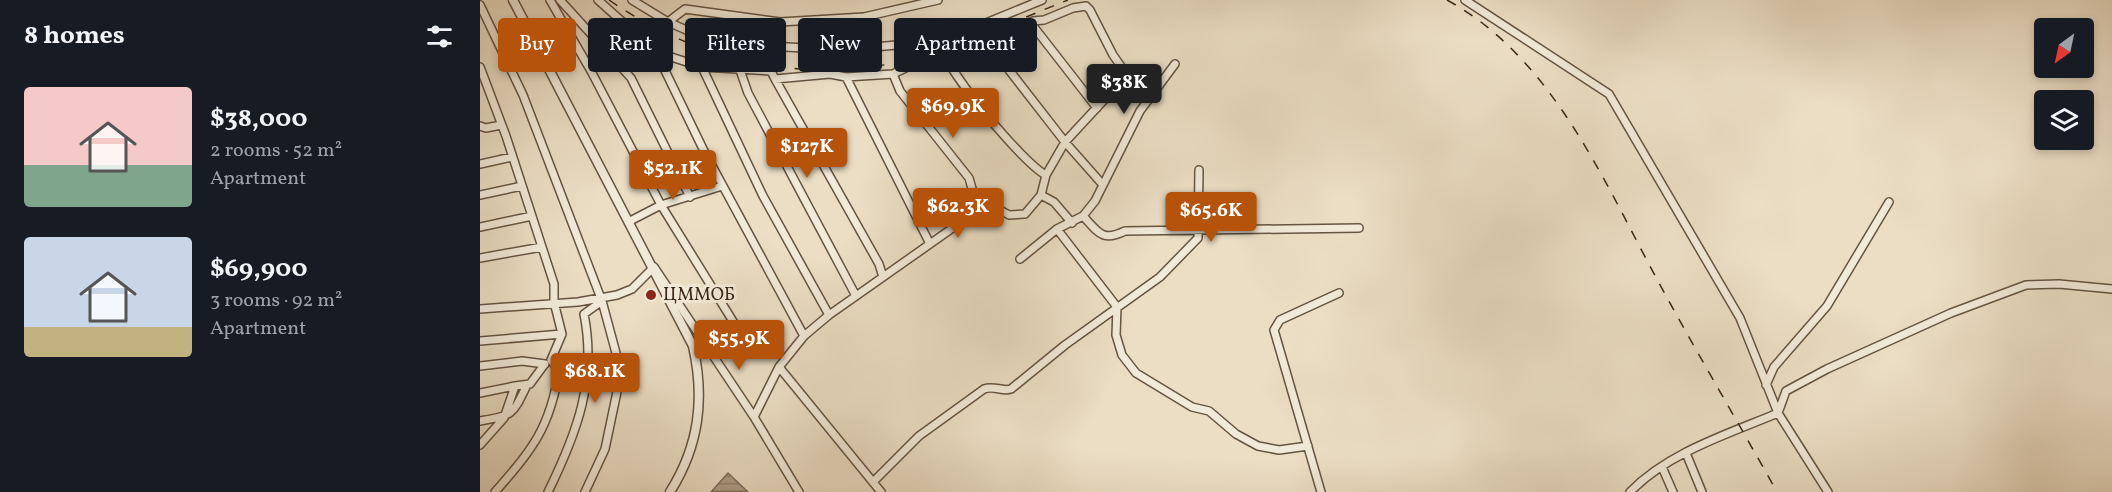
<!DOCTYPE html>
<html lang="en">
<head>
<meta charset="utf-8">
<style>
  :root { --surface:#171b24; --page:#20242c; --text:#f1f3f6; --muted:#9ea1a6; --accent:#b45309 }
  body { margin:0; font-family:Vollkorn,serif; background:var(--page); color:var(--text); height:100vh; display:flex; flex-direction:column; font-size:22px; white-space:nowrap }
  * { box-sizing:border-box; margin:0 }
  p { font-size:20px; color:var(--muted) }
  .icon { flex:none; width:33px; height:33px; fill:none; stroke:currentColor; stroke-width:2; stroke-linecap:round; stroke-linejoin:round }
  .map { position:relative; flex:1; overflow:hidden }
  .sheet { display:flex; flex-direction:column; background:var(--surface); width:480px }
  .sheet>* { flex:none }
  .banner { position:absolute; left:18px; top:18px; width:570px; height:54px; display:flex; gap:12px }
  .needle { width:39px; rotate:213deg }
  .buttons { position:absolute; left:1554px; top:18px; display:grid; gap:12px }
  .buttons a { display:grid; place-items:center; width:60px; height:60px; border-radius:6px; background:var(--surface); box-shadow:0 3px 9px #0003; font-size:30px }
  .price { position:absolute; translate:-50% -51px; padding:0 14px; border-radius:6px; background:var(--accent); color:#fff; font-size:20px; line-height:39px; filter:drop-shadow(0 2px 3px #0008) }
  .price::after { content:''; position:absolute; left:50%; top:36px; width:18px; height:14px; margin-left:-9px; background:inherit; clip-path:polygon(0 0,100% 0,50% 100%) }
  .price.current { background:#222; color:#fff }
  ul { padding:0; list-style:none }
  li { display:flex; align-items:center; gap:18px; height:150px; padding:0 24px }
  li span { display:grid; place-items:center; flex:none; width:168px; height:120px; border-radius:6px; color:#555 }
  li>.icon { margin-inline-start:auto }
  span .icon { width:72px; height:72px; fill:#fffc; stroke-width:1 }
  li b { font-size:26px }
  h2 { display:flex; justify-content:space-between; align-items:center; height:72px; padding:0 24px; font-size:26px }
  .chip { padding:0 21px; border-radius:6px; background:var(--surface); box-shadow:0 3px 9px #0003; font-size:21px; line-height:54px }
  .chip.current { background:var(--accent); color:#fff }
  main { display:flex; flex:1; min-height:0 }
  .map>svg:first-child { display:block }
  .water { fill:url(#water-rules); stroke:#806f5c; stroke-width:1.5 }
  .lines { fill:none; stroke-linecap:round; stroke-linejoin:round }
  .minor-casing { stroke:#665442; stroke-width:10 }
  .tertiary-casing { stroke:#665442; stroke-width:11 }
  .minor { stroke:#f2ead9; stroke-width:7 }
  .tertiary { stroke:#f2ead9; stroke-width:8 }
  .rail { stroke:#3a2617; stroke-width:1.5; stroke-dasharray:10 10; stroke-linecap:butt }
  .poi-dot { fill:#8f2418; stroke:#f2ead9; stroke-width:2 }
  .labels { text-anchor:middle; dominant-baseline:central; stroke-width:6; stroke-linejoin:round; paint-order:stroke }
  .poi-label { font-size:18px; fill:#3a2617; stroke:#f2ead9; text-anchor:start }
</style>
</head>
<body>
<main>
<section class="sheet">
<h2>8 homes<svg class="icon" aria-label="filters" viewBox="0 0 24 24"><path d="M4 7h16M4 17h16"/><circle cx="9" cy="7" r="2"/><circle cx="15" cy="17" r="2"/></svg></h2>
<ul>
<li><span style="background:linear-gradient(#f6c9c9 65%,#7fa58c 0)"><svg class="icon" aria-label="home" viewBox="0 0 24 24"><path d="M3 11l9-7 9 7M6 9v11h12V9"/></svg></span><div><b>$38,000</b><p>2 rooms · 52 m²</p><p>Apartment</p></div></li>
<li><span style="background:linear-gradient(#c9d6e8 75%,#c2b280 0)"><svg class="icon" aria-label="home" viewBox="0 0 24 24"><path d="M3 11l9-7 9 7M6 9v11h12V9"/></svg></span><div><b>$69,900</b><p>3 rooms · 92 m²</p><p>Apartment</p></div></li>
</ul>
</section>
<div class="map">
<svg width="1632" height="492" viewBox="0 0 1632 492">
  <defs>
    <pattern id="water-rules" width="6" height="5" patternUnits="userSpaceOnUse" patternTransform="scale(1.5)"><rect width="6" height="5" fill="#af9f8a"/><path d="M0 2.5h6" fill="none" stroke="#8f8170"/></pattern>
  </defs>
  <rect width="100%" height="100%" fill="#ebdec5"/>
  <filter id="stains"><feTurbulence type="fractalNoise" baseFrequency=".00333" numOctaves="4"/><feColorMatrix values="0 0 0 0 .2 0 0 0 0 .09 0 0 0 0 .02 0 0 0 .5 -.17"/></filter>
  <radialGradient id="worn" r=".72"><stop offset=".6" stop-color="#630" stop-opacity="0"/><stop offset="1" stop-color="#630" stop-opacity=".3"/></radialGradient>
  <path class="water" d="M248,473L268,492H231Z"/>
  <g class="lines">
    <defs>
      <path id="minor" d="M70,0L111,71L181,205L254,323L224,340
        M80,0L151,78L210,197
        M118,0L176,52L222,67L291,71L295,79L350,74L366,77L413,74L463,50L508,43L553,21L564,20L593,8L606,6L610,10L633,55L647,75L585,142L566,175L561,195L545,214L529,215L511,205L501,208L349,315L324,336L299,367L274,417
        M152,0L188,22L227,39L253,44L360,50L462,41L562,0
        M985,0L1129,94L1260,318L1298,413L1348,492
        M0,5L43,95L122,301L136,353L138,387L125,449L105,492
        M188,22L205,9L300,22L384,17L458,0
        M550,22L617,108
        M508,43L585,142L623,185
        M463,50C470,75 543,163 566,175
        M176,52L224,151L324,336
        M0,67L26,136L74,284V302L82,334L71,360L79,371C70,428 52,450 15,492
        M222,67L283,196L349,315
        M260,70L268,93L376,296
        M413,74L420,91L489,178L493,192L492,214
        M366,77L450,244
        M295,79L399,264L403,277
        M0,126L6,128L21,125
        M0,164L32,157
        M0,195L42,186
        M561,195L574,202L592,223
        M603,216C619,233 622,242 645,231L879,228
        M150,221L181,205L242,186
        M0,227L52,216
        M577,229L637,307L636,335L642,355L656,373L712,407L729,411L756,434L778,446L799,450L828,446
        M0,258L62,247
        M540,259L577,229L603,216L615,201L660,111L695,64
        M0,309L98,302L137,295L152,289L174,267L274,417L319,492
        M0,341L82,334
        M0,366L42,361L65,364
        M299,367L401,492
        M1286,385L1294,367L1347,306L1409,202
        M0,393L35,386
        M0,421C33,415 32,416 47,385
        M0,445L24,418L35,386L50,384L64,365
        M1206,453L1222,492
        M1182,467L1193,492
        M394,481L439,436L504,389C514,385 522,392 531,389L585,345L680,277L718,238L719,170
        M68,492C97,433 117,380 104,314L122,301
        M841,492L794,330L800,320L859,293
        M1150,492C1189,452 1248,434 1298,413L1306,391L1347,369L1471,313L1546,285L1579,284L1632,289"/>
      <path id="tertiary" d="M33,0L213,346C225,399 219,446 190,492"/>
    </defs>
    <use href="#minor" class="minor-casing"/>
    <use href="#tertiary" class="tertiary-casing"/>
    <use href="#minor" class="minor"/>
    <use href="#tertiary" class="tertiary"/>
    <path class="rail" d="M129,0C220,63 334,88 442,56C492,41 540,19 588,0
      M967,0C1073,58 1124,182 1179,283C1217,353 1258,422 1297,492"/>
  </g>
  <circle class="poi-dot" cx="171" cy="295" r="6"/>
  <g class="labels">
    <g class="poi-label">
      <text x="183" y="295">ЦММОБ</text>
    </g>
  </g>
  <rect width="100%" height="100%" filter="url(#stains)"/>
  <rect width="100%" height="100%" fill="url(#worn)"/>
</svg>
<div class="buttons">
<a><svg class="needle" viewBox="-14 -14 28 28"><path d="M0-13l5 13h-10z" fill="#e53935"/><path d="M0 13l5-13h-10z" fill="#9ea1a6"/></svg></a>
<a><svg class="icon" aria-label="layers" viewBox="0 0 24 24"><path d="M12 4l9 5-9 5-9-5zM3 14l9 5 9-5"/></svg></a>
</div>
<b class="price current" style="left:644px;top:115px">$38K</b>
<b class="price" style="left:473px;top:139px">$69.9K</b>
<b class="price" style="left:327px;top:179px">$127K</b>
<b class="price" style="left:193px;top:201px">$52.1K</b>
<b class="price" style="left:478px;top:239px">$62.3K</b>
<b class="price" style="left:731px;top:243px">$65.6K</b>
<b class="price" style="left:259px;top:371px">$55.9K</b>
<b class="price" style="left:115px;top:404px">$68.1K</b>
<div class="banner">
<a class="chip current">Buy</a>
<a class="chip">Rent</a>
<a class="chip">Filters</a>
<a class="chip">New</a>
<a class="chip">Apartment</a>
</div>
</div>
</main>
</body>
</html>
